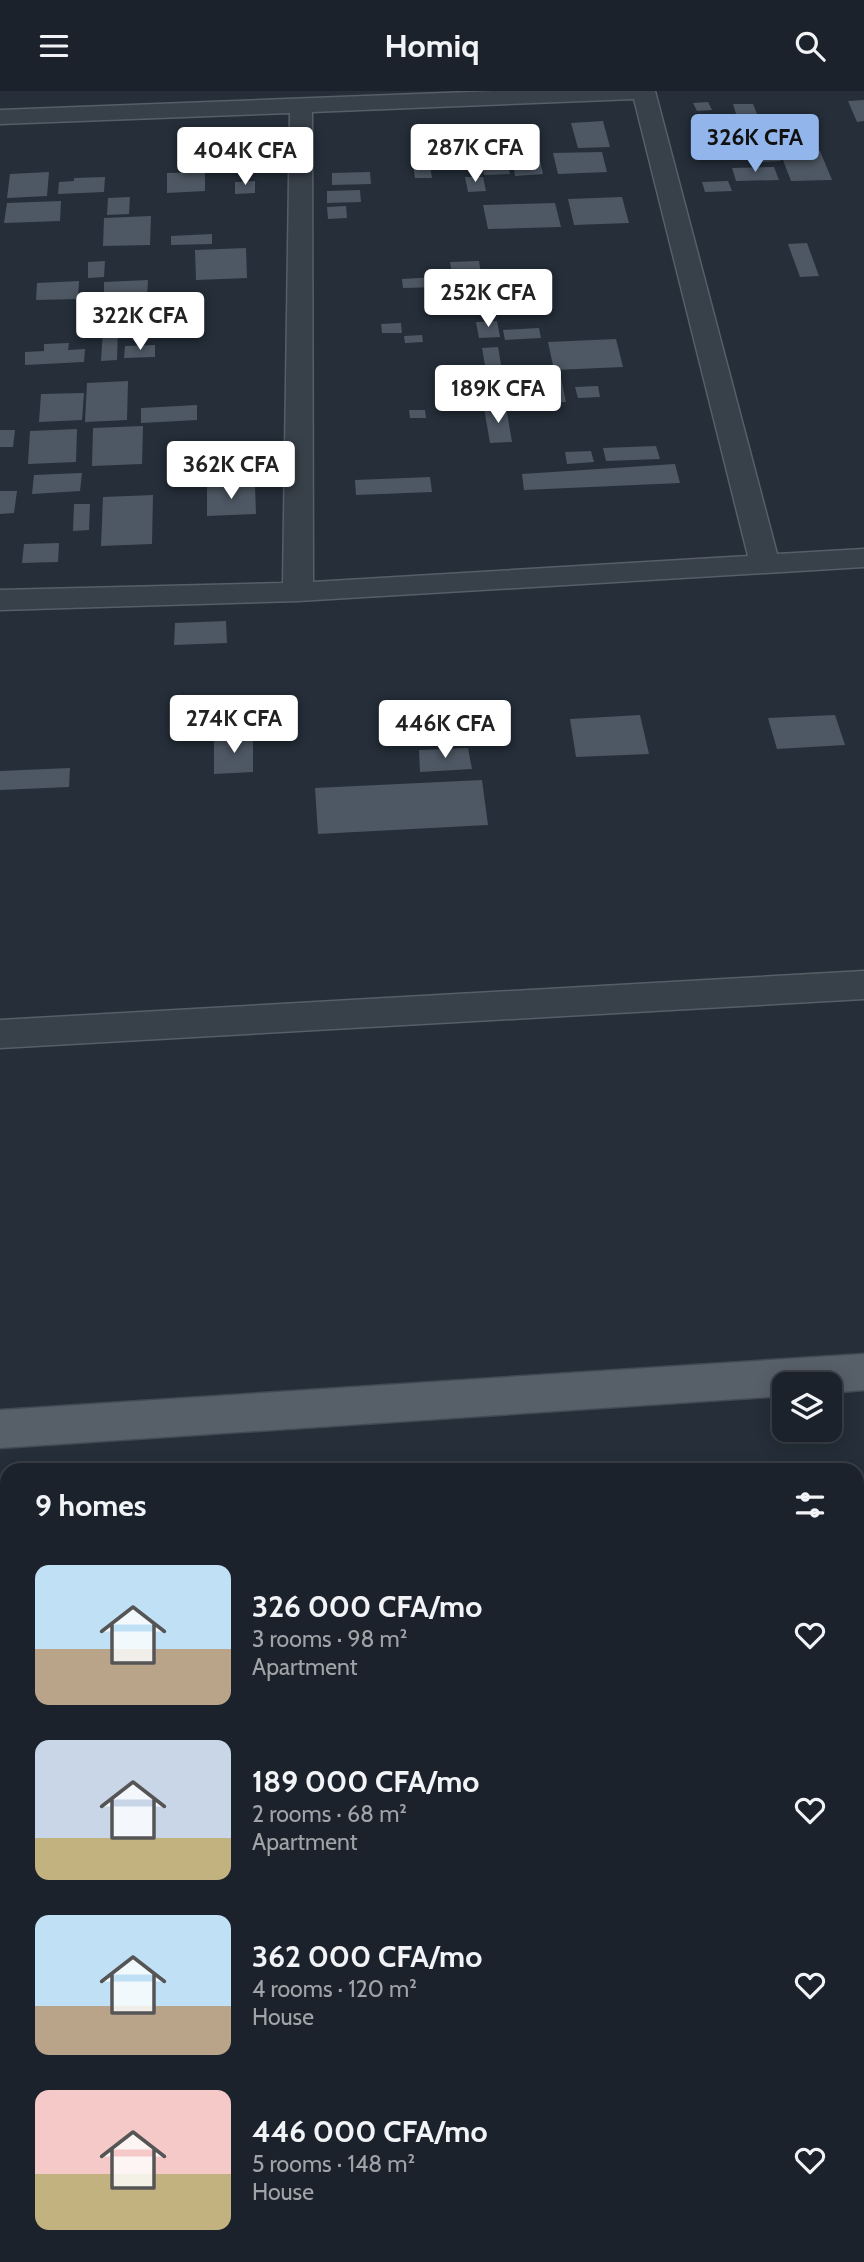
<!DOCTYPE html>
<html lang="en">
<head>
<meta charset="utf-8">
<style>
  :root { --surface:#1c222b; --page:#252a33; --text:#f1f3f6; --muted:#a0a4a9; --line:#3a3f47; --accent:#92b6ec }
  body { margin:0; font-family:Cabin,sans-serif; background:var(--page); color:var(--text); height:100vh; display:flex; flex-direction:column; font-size:26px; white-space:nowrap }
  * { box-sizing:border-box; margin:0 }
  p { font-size:23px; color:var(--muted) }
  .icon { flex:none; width:38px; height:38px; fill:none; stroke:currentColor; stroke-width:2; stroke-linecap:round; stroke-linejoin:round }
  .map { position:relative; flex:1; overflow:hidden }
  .details { position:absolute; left:0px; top:1372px; width:864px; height:800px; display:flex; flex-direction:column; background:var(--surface); border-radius:21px 21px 0 0; box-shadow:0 4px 18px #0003,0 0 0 2px var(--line) }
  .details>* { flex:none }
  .fabs { position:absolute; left:772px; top:1281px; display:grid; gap:14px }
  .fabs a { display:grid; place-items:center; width:70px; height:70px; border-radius:14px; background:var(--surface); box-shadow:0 4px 18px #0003,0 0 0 2px var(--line); font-size:35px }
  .price { position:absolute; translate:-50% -60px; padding:0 16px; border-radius:7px; background:#fff; color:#222; font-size:23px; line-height:46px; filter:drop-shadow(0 2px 4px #0008) }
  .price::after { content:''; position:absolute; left:50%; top:42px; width:21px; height:16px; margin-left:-10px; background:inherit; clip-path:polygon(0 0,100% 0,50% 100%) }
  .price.selected { background:var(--accent); color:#111 }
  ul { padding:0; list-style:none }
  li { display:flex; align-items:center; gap:21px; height:175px; padding:0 35px }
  li span { display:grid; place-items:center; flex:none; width:196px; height:140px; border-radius:14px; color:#555 }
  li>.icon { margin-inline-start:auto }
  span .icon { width:84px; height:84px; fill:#fffc; stroke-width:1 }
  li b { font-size:30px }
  h2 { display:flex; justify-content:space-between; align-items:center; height:84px; padding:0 35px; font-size:30px }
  header { display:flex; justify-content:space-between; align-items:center; height:91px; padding:0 35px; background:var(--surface); font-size:32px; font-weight:800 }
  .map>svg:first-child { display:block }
  .building { fill:#4e5864 }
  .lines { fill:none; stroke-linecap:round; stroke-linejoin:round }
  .minor-casing { stroke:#575e67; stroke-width:3 }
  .primary-casing { stroke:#424952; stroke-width:3 }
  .minor { fill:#384049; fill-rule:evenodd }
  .primary { fill:#575f69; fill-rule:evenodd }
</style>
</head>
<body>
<header><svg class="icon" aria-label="menu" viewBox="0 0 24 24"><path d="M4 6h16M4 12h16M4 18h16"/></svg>Homiq<svg class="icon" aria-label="search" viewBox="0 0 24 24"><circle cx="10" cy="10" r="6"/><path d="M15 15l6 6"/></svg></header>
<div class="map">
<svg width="864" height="2171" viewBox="0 0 864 2171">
  <rect width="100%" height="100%" fill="#252e39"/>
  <path class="building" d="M864,9V30L857,31L848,10Z
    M708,11L712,19L697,20L693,12Z
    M733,13H753L759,28L738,29Z
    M603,30L610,56L578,57L571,32Z
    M519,43L525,66L508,67L503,44Z
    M754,45H772L781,70L763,71Z
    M820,60L832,89L791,90L780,61Z
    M411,61H428L432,87H415Z
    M602,61L607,81L558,83L553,62Z
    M507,70L510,83L484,84L482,71Z
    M540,70L543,83L515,85L513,71Z
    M774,76L779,89L736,90L732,77Z
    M49,81L47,105L7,107L10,83Z
    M205,81V100L167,102V82Z
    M370,81L371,93L332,94V82Z
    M105,86L104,101L58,103L59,91L74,90V87Z
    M465,86H483L486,100L468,101Z
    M255,90V102L235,103V91Z
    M728,90L732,100L705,101L702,91Z
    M360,99L361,111L327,112V100Z
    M130,106L129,123L107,124L108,107Z
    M622,106L629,132L574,134L568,108Z
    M61,110L60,130L4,132L7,112Z
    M555,112L561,136L488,138L483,114Z
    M346,115L347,127L328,128L327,116Z
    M151,125L150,154L103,155L104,127Z
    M212,143V153L171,154V145Z
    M807,152L819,185L800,186L788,153Z
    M246,157L247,187L196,189L195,159Z
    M105,170L104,186L88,187V171Z
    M479,170L482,189L453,190L450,171Z
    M436,186L438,196L403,197L402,188Z
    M148,189L147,207L104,208V191Z
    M79,190L78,208L36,209L37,192Z
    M497,230L500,246L479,247L476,231Z
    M401,232L402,242H382L381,233Z
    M539,237L541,247L505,249L503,239Z
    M103,238H118L117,269L101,270Z
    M422,244L423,251L405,252L404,245Z
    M616,248L623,276L554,279L548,251Z
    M69,252L68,259L85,258L84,271L25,274V261L44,260V253Z
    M155,254V266L124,267L125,255Z
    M498,256L504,291H488L482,257Z
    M560,282L566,311L518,313L513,284Z
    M128,290L127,329L85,331L87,292Z
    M598,295L600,306L578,307L575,296Z
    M84,302L82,329L39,331L41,303Z
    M197,314V329L141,332V317Z
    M506,316L512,351L490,352L484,317Z
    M409,319H425L426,327H410Z
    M143,335L142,373L92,375L93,337Z
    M77,338L76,371L28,373L30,340Z
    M0,339H15L13,356H0Z
    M656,355L660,368L606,370L603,357Z
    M591,360L594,371L567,373L565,361Z
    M675,373L680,392L524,399L522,383Z
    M82,382L80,400L32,403L34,384Z
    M430,386L432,401L356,404L355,389Z
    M255,394L256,423L207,425V396Z
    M0,400H17L14,422L0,423Z
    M153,404L152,453L101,455L103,406Z
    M74,413H90L89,439L73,440Z
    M59,452L58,471L22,472L24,453Z
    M226,530L227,552L174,554L175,532Z
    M266,621V634L249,635L248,622Z
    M640,624L649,663L576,666L570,628Z
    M835,624L845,654L777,658L768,627Z
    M253,646V681L214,683V648Z
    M468,657L472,678L420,681L419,659Z
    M70,677L69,696L0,699V680Z
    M482,689L488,734L318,743L315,697Z"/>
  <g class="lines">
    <defs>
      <path id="minor" d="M496,0H655L777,463L864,458V476L298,510L0,519V499L283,492L290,22L0,33V19ZM634,8L748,465L313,491L312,21Z
        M864,880V908L0,957V929Z"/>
      <path id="primary" d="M864,1263V1299L830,1302V1293H784V1305L0,1357V1319Z"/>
    </defs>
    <use href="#minor" class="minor-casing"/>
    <use href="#primary" class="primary-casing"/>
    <use href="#minor" class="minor"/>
    <use href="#primary" class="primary"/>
  </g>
</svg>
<div class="fabs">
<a><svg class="icon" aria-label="layers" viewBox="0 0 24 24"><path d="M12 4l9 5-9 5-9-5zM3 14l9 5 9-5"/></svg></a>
</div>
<b class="price selected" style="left:755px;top:83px">326K CFA</b>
<b class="price" style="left:475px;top:93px">287K CFA</b>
<b class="price" style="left:245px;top:96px">404K CFA</b>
<b class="price" style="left:488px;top:238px">252K CFA</b>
<b class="price" style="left:140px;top:261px">322K CFA</b>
<b class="price" style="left:498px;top:334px">189K CFA</b>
<b class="price" style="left:231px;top:410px">362K CFA</b>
<b class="price" style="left:234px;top:664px">274K CFA</b>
<b class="price" style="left:445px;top:669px">446K CFA</b>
<section class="details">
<h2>9 homes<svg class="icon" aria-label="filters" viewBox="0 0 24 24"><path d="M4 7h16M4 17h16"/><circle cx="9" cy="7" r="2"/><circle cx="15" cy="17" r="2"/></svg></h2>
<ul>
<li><span style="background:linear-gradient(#bfe0f5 60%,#b9a48a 0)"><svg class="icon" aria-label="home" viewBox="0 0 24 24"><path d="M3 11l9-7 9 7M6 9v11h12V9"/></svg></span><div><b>326 000 CFA/mo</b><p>3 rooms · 98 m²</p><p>Apartment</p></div><svg class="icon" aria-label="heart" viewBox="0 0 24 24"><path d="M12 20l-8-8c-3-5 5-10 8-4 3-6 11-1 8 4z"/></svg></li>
<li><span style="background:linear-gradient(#c9d6e8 70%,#c2b280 0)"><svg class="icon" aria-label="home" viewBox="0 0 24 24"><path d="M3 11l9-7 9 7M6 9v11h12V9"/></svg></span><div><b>189 000 CFA/mo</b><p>2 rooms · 68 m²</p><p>Apartment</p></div><svg class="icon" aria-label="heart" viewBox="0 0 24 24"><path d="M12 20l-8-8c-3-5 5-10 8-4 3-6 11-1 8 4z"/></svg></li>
<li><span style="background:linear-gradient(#bfe0f5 65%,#b9a48a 0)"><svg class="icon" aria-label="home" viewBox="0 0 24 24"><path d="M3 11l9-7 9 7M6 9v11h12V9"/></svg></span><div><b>362 000 CFA/mo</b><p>4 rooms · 120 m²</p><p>House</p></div><svg class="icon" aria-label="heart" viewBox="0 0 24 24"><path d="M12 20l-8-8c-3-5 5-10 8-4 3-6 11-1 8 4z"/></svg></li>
<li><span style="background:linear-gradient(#f6c9c9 60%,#c2b280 0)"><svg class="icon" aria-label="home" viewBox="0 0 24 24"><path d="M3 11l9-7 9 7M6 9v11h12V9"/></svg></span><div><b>446 000 CFA/mo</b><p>5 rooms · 148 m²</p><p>House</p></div><svg class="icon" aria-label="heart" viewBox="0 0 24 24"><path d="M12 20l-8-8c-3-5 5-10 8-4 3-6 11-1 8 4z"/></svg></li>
</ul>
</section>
</div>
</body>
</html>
